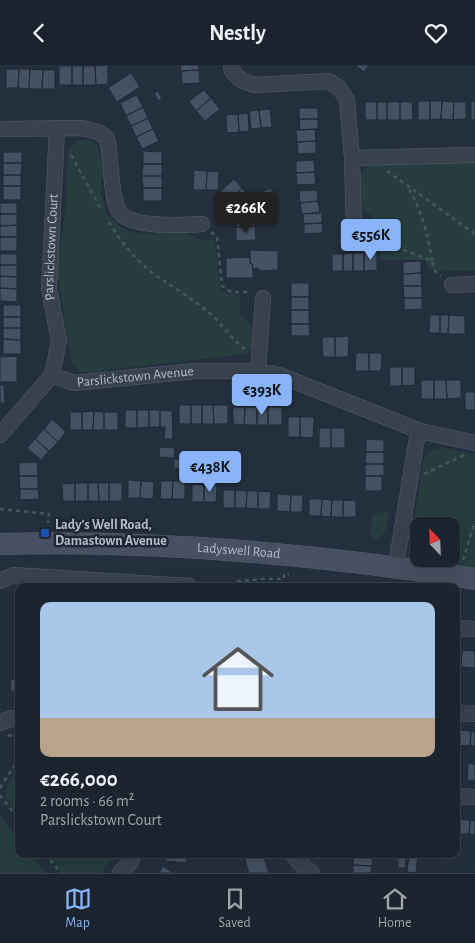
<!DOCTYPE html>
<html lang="en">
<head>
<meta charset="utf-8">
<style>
  :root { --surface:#1b232e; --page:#282f3a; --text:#f1f3f6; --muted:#a0a4aa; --line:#39404a; --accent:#8ab4f8 }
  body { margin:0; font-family:"Alegreya Sans",sans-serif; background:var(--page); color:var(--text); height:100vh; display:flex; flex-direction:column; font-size:19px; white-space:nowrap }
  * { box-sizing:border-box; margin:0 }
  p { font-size:16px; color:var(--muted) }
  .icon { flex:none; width:28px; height:28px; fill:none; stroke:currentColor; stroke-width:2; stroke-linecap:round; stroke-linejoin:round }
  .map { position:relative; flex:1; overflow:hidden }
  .details { position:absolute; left:15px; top:518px; width:445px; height:275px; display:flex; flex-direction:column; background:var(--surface); border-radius:10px; box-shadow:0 5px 20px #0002,0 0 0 1px var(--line) }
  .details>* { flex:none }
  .needle { width:32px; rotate:337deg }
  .buttons { position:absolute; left:410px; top:452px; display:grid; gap:10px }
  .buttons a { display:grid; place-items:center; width:50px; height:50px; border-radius:10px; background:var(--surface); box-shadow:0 5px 20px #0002,0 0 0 1px var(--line); font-size:25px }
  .price { position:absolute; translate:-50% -42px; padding:0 11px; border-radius:5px; background:var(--accent); color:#111; font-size:16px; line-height:32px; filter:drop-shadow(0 1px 2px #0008) }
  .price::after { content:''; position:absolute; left:50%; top:30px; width:15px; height:11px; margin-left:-8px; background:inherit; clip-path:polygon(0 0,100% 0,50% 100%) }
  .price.active { background:#222; color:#fff }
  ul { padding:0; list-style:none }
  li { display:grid; align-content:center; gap:10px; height:265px; padding:0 25px }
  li+li { border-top:1px solid var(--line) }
  li span { display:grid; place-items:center; height:155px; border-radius:10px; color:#555 }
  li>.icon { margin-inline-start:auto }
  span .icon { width:90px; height:90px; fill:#fffc; stroke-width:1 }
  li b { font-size:21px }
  header { display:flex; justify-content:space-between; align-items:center; height:65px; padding:0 25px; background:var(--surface); font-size:22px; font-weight:700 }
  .tabs { display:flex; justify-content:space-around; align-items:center; height:70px; border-top:1px solid var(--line); background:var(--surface); font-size:14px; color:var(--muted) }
  .tabs a { display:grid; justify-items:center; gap:2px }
  .tabs .active { color:var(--accent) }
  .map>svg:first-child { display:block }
  .green { fill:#263c3f; fill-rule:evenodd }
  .building { fill:#455162; stroke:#1f2835 }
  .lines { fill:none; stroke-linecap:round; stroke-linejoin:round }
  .street-casing { stroke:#565f6c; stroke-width:16 }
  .secondary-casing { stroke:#565f6c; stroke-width:22 }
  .path { stroke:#44595c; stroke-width:2.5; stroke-dasharray:4 4; stroke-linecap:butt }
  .street { stroke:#38414e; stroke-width:15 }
  .secondary { stroke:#465061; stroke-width:21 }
  .transit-dot { fill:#1a4fb4; stroke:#1d2633; stroke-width:2 }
  .labels { text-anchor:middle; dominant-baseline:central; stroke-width:5; stroke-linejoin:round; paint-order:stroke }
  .street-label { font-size:14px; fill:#b4bcc9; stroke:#1d2633 }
  .poi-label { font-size:14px; font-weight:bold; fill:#b4bcc9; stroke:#1d2633; text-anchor:start }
</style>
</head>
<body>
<header><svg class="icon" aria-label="back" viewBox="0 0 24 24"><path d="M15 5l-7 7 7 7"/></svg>Nestly<svg class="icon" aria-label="heart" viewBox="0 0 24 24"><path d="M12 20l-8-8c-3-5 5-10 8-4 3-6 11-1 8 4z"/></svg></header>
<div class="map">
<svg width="475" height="808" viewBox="0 0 475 808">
  <rect width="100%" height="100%" fill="#242f3e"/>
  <path class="green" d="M88,74L97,80L102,101L101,129L108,151L123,164L144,169L185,167L197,174L215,175L221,226L240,231V250L252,259V282L246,289L81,308L71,297L57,204L66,145L68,85L76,76Z
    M382,98H475V206L430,205L425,195H381V178L374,172L371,151L364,144L361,136L359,111L368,102Z
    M442,383L475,389V505L409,493L423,395L431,385ZM419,461H451V494H419Z
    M385,446L389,450C387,460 386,473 374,474L371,471L372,450Z
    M19,701V753C0,727 2,729 19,701Z
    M0,751L19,774V789H31L46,808H0Z
    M47,789H116L101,808H62Z"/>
  <path class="building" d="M108,0V19L96,20L95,1Z
    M180,0H199V5L181,6Z
    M355,0H369L364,7Z
    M59,1H72V20H59Z
    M72,1H83V20H72Z
    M83,1H95L96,20H83Z
    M6,4H19L18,23H6Z
    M19,4H30L29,24L18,23Z
    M30,4L43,5L42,24H29Z
    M43,5H55V24H42Z
    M199,5L200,18L182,19L181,6Z
    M131,8L140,22L117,37L108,23Z
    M204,25L211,33L196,46L189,36Z
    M158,26L162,34L158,36L154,28Z
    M137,30L143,42L126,51L120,38Z
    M211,33L220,44L205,56L196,46Z
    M418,36H430V55H418Z
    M430,36H442L441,54L430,55Z
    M442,36L454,37L453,55L441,54Z
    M471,36H475V55H471Z
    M365,37H377V55H365Z
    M377,37H387V55H377Z
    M387,37H400V55H387Z
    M400,37H412L413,55H400Z
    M454,37H466V54L453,55Z
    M143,42L148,53L131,61L126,51Z
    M299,43H318V54H299Z
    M270,44L272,62L261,63L259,45Z
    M259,45L261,63L251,64L249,46Z
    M248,48L249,66L239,67L238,49Z
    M238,49L239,67L227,68L226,50Z
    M148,53L153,64L136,72L131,61Z
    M299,54H318V64L300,65Z
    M153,64L159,76L142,84L136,72Z
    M315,64L316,76L297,77L296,65Z
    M316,76V88L298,89L297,77Z
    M143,86L162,87V99H143Z
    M3,87H22V98H3Z
    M314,95L315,107L296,108V96Z
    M3,98H22L21,110H3Z
    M143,99H162V111H142Z
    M194,105L207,106L206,125H193Z
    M207,106L219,107L218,125H206Z
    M315,107L316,119L297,120L296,108Z
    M3,110H21V121H3Z
    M142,111H162V123H143Z
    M234,114L242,123L229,136L220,127Z
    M3,121H21V135H3Z
    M143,123H162V136H143Z
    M242,123L252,133L238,146L229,136Z
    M271,123L275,133L261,139L257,129Z
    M317,125L318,136L300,138L299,126Z
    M318,136L320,148L302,149L300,138Z
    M0,138H17V149H0Z
    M322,147V158L304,159L303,149Z
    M0,149H17V160L0,161Z
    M236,150H255V161L236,162Z
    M322,158L323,168L304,169V159Z
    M17,160V172H0V161Z
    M255,161L256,175L236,176V162Z
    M0,172H17V186H0Z
    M250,185L278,186V205L259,206L258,203L253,204L252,199L250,198Z
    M377,187V205L364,206V188Z
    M353,188V206H343V189Z
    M353,188H364V206H353Z
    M0,189H17V200H0Z
    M332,189H343V206H332Z
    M250,192V198L252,199L253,204V213H226V193Z
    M421,196V208L403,209V197Z
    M0,200H17V212L0,211Z
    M421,208L422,221H403V209Z
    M0,211L17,212V224L0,223Z
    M291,218H309V232H291Z
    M403,221H422V233H404Z
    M0,223L17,224V237L0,236Z
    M291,232H309V245H291Z
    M404,233H422V244L404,245Z
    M3,240H21V252H3Z
    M291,245H309V259H291Z
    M430,250H440V268H429Z
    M440,250H449L448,269L440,268Z
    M449,250L465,251V269H448Z
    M3,252H21V263H3Z
    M291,259H309L310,271H291Z
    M3,263H21V275L3,274Z
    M349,271L348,292H335V272Z
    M322,272H335V292H323Z
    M3,274L21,275V289H3Z
    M356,288H369V306H355Z
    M369,288H382L381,306H369Z
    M17,291V317H0V292Z
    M389,302H402V321H390Z
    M402,302H415V320L402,321Z
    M421,315H434V334H421Z
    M434,315H446L447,334H434Z
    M446,315H461V333L447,334Z
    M0,320H4L5,338H0Z
    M465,327H475V345H465Z
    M179,340H191V359H179Z
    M191,340H202V359H191Z
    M202,340H213L214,359H202Z
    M213,340H228V359H214Z
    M233,342H245L244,360L233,359Z
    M245,342H257V360H244Z
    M257,342H268V360H257Z
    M268,342H282V360H268Z
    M125,345H137V363H125Z
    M137,345H149V362L137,363Z
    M149,345H160V362H149Z
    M160,345L172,346L173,374H164L165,362H160Z
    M94,346L104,347V365H93Z
    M94,346L93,365H82V347Z
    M70,347H82V365H70Z
    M104,347H118V365H104Z
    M288,352H300V372H288Z
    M300,352H314L313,373L300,372Z
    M52,354L66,367L58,377L44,364Z
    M319,363H331V383H319Z
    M331,363H345V383H331Z
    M44,364L58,377L49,386L35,374Z
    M35,374L49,386L41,395L27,383Z
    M366,374L384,375V387H366Z
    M160,382L175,383L174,393L159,392Z
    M366,387H384V399H365Z
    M174,394H188V404L174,403Z
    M37,397L38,411H19V398Z
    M365,399H384V411H365Z
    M19,411H38V424H20Z
    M365,411H382V426H365Z
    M128,415L141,416L140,433H128Z
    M141,416L154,417L153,434L140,433Z
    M161,416H173L172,434H160Z
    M173,416H185V434H172Z
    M75,418H88V436H75Z
    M75,418V436H63L62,419Z
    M88,418H98L99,436H88Z
    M98,418H109V436H99Z
    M109,418H122V436H109Z
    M192,419L204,420V437H192Z
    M204,420H217L216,437H204Z
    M20,424H38L39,434L20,435Z
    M223,425H235V443H223Z
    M235,425L247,426L246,443H235Z
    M247,426H258V444L246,443Z
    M258,426L271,427L270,444H258Z
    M277,429L291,430L290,447L277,446Z
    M291,430H303L302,447H290Z
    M309,434H322L321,451H309Z
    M322,434L332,435L331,452L321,451Z
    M332,435H343V452H331Z
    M343,435L356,436V452H343Z
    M456,585H462L461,602L456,601Z
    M462,585L475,586V603L461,602Z
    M16,596H19V611L14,610Z
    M11,614H19V626H10Z
    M456,619L460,620L459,636H456Z
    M456,665L471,666L470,681L456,680Z
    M471,666L475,667V681H470Z
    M468,698L475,699V716L467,715Z
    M456,754L470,755L469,769H456Z
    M470,755L475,756V770L469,769Z
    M167,789H187L186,798L166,796Z
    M254,789H263L269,808H249L244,792Z
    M354,789H373L372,801L353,800Z
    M409,789H418L416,808L407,807Z
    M398,790L406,791L405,803H398Z
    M353,800L372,801L371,808H353Z
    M163,801L173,808H159Z"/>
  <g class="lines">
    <defs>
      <g id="street">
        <path d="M231,0L232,6L241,15L254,20L329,16L340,24L347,35L352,93L475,90"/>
        <path d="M0,64L82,63L98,67L107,73C111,91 111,132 118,145C128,164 183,160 202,159"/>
        <path d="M352,93L354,166"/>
        <path d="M452,220L475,219"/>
        <path d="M258,306L263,233"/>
        <path id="s1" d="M52,310L74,318L195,306H258L279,310L420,366L475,378"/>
        <path id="s2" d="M0,370L52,310L59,276L49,224L57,64"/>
        <path d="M396,501L416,378L420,366"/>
        <path d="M0,516L13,510L189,521"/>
        <path d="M456,563L475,564"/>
        <path d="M456,648L475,649"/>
        <path d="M0,658L12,653L19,654"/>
        <path d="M456,731L475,732"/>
        <path d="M293,789L298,797L312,808"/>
        <path d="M120,808L130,798L134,789"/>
      </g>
      <g id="secondary">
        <path id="s3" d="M0,479C159,475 318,489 475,514"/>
      </g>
    </defs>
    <use href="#street" class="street-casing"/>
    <use href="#secondary" class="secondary-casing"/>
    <path class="path" d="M71,90L102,146
      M387,106L475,169
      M409,124C422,147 428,170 432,196
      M109,157C120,176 134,193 151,207C172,222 194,234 214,252C225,263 233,276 246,285
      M211,167L217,172L222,221L231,227H250
      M366,170L432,196L435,206L441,211
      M424,409L464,390
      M0,444L49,449L48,458
      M463,495L475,456
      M232,521L233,517L262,514H284V509H289
      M8,670L19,673
      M0,723L19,694
      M0,730L19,755
      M45,789L61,808"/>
    <use href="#street" class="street"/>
    <use href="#secondary" class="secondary"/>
  </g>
  <rect class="transit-dot" x="40" y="463" width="10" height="10" rx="2.5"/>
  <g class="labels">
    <g class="street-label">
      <text stroke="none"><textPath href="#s2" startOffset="209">Parslickstown Court</textPath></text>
      <text stroke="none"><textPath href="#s1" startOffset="85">Parslickstown Avenue</textPath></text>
      <text stroke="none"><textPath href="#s3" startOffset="239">Ladyswell Road</textPath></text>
    </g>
    <g class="poi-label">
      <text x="55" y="460">Lady’s Well Road,<tspan x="55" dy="16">Damastown Avenue</tspan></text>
    </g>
  </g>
</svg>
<div class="buttons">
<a><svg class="needle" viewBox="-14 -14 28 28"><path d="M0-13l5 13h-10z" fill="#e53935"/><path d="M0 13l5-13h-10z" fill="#a0a4aa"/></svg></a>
</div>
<b class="price active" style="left:246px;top:169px">€266K</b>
<b class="price" style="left:371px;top:196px">€556K</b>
<b class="price" style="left:262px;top:351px">€393K</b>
<b class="price" style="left:210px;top:428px">€438K</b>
<section class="details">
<ul>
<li><span style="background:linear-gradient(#a9c7e8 75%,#b9a48a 0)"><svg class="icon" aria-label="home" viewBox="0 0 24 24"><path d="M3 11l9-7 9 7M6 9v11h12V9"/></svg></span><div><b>€266,000</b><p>2 rooms · 66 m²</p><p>Parslickstown Court</p></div></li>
</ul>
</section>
</div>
<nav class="tabs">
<a class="active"><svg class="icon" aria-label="map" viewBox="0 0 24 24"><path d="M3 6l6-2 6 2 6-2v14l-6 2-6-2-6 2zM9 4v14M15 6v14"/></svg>Map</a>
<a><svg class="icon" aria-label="saved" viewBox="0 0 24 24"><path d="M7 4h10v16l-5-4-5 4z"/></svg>Saved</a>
<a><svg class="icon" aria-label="home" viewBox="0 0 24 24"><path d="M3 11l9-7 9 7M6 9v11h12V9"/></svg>Home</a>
</nav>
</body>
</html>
